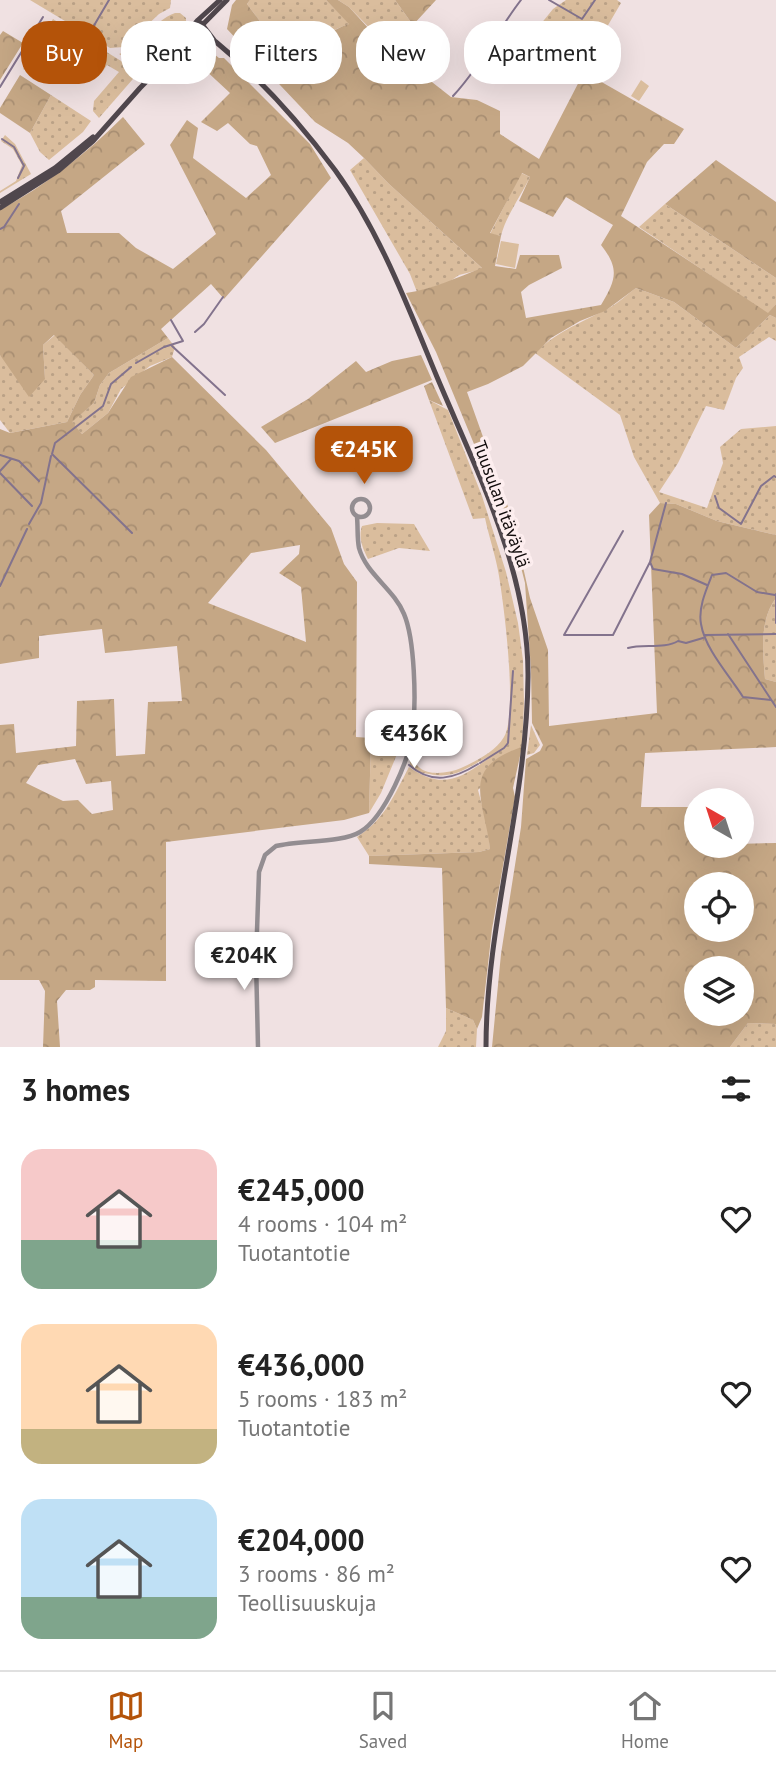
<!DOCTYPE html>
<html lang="en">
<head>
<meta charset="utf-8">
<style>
  :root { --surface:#fff; --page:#f6f6f6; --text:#222; --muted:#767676; --line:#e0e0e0; --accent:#b45309 }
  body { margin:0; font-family:"PT Sans",sans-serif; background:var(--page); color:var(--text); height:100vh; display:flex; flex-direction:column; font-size:26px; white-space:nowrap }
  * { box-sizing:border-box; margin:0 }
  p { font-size:23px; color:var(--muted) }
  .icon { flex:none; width:38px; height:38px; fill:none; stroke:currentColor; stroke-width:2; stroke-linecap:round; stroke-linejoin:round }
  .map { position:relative; height:1047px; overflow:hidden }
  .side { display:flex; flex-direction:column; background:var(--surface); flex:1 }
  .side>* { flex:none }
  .top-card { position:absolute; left:21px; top:21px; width:735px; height:63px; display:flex; gap:14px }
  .needle { width:46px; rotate:321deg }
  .controls { position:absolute; left:684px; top:788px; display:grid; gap:14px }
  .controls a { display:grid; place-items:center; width:70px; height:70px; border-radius:50%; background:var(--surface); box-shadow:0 7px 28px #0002; font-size:35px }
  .price { position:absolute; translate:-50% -60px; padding:0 16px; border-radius:14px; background:#fff; color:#222; font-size:23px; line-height:46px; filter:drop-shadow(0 2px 4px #0008) }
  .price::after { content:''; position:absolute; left:50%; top:42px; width:21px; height:16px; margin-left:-10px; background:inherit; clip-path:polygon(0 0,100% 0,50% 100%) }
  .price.on { background:var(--accent); color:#fff }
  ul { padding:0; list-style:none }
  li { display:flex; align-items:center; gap:21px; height:175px; padding:0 21px }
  li span { display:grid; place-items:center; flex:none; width:196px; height:140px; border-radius:21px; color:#555 }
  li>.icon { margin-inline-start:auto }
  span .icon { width:84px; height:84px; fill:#fffc; stroke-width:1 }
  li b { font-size:30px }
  h2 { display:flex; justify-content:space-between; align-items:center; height:84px; padding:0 21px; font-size:30px }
  .tag { padding:0 24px; border-radius:28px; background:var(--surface); box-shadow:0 7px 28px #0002; font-size:24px; line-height:63px }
  .tag.on { background:var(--accent); color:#fff }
  .dock { display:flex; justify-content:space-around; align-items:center; height:98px; border-top:2px solid var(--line); background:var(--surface); font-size:19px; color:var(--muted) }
  .dock a { display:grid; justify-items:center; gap:4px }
  .dock .on { color:var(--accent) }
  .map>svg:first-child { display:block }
  .grass { fill:url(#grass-dots) }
  .forest { fill:url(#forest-crowns); fill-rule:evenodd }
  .pitch { fill:#dabd9d }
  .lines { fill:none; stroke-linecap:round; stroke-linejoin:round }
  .stream { stroke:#83738d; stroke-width:2 }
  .minor { stroke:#938d91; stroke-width:4.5 }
  .major { stroke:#50474d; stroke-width:5 }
  .labels { text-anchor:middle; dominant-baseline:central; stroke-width:7; stroke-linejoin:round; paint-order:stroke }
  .street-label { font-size:18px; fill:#100b0b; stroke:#fdeeef }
</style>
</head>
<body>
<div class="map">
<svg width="776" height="1047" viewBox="0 0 776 1047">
  <defs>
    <pattern id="grass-dots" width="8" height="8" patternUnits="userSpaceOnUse" patternTransform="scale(1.75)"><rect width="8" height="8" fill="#dabd9d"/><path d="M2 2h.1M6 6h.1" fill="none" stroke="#baa186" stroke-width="1.8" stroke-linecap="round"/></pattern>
    <pattern id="forest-crowns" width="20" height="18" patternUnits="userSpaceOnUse" patternTransform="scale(1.75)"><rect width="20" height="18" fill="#c5a785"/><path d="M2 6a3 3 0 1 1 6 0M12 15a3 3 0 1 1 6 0" fill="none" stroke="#a88e72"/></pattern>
  </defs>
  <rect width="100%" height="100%" fill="#f0e1e2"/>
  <path class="grass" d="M30,0H171L170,8L159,14L124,47L110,48Z
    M250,0H326L350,24C330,29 317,43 298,52L265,28L247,4Z
    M338,0H395L413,25L391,50L349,7Z
    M566,0H617L621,3L583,68L584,72L527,41L553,9Z
    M175,13H180L186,18V22L142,68L119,54C143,47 152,21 175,13Z
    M53,19L139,72L99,118L93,111L94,101L119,72L107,65L103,71L94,66L97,62L90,56L85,61L73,51L44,82L23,69Z
    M51,95L91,121L83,132L49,160L40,152L30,133Z
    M5,135L15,144L31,174L0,193V191L16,181L22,165L13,149L1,141Z
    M364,158L389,184L483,269L459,275L449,282L417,292L410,274L350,170Z
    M521,173L530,177C522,194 505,218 501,236L490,234Z
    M665,204L776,278V304L768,314L639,227Z
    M636,288L674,302L736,348L770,315L776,318V341L769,337L739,357L743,368L736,378L724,410L706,406L678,463L659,492L707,508L723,463L720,447L741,429L776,426V535L717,521L676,504L660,503L634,457L620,415L535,353C557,332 576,325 603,311C615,306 625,296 636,288Z
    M55,335L94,375L80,395L67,422L10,433L0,420V355L45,379L43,345Z
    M168,338L175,347L172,357L150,366L121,389L108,413L82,434L71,422L94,403L100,385L109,373Z
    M429,400L448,410L482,496L506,572L518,623L523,660L524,703L522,747L478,790L488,828L490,849L479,852L369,856L357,837C385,819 393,797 409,767C443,791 462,778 493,755C473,763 459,778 435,775C423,773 420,774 410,765V755C413,759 416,765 420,768C429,776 450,773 461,768C476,761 495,752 504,737C518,714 504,606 499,576C496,557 489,537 485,518L473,519Z
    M377,523L414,524L430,551L399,548L368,559C363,549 358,538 362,526Z
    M776,598V682L765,679C763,653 759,620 776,598Z
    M531,725L540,745L534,753L527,755Z
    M371,738L402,742L381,793L369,813Z
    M446,1008L473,1020L477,1029L476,1047H438L446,1031Z
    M748,1023L776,1024V1047H730Z"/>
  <path class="forest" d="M236,0H250L247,4L265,28L298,52C316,43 330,30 349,24L326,0H338L349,7L381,42L451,97L477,100L500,111V134L539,159L584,72L684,129L674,144H664L647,162L621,216L768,313L776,304V318L770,315L736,348L674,302L636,288L605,311L580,321L551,338L523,366L488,384L467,392L512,518L530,598L548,650L549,726L657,713L649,515L660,503L676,504L717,521L776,535V598C759,620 763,653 765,679L776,682V747L645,753L641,807H696V845L776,843V1024L748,1023L730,1047H492L501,954L521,827L526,759L540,751L543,745L532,723L531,670L525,583L509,520L474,444L436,352L406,293C433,289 458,277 482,268L389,184L364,158L348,143L315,122L227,29L232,5ZM522,173L530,177L519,201L553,217L566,197L613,225L601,245C620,269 616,280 601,305L526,318L521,292L529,285L562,268L559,255H520L516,269L495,266L501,236L490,233ZM696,884H742V929H696ZM696,968H742V1013H696Z
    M395,0H436L413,25Z
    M3,31L23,43L0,80V35Z
    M198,41L219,58H224L310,144L331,178L224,299L211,284L161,329L168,338L109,373L100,385L94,403L72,422L82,434L108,413L131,377L172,357L266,450L331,528L344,564L357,582L356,737L371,738L369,813L344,820L166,842V981L95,980V987L90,990H66L57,1001L60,1047H43L45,991L39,980H0V725L14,724L16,753L76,746L77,701L114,699L116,756L145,754L148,702L182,701L177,646L105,653L102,629L39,636V658L0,664V429L10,433L67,422L80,395L94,375L54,335L43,345L45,379L29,397L0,355V210C46,185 86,154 123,117L145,144L61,211L67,233H119L136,248L173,269L216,234L170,145L187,120L198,128L193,158L246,198L271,175L257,146L250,144L228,123L217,131L201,122L230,93L188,54ZM300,545L299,554L279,573L301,587L306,642L208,603L251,553ZM75,759L86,784L111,781L113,810L92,814L78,800L63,801L26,783L38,765Z
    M20,75L51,95L30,133L0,113V108Z
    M716,160L776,202V278L665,204Z
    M421,355L432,380L275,443L261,427L308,399L356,361L366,372L392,361Z
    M432,382L443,406L429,400L424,386Z
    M522,747L513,788L515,797L492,929L482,1017L477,1029L473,1020L446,1008L442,868L369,864V856L479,852L490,849C485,801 458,768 522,747Z"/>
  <path class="pitch" d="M641,80L649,86L639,101L631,96Z
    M501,241L519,244L515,268L496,264Z"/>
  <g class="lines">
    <path class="stream" d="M549,0L582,19L595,0
      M89,34L109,0
      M0,87L43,17
      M453,96C480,67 497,31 521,0
      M2,139L14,147L24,166L18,178
      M0,229L4,227L19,204
      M195,332L204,324L223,297
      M172,346L225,395
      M136,363L164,347L183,341L171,320
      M131,367L111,384L103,406L55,443L52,454L132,533
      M0,455L19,461L39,481
      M0,471L11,459
      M0,473L32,506
      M715,496L719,508L741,524L761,486L774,476L776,477
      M29,524L41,503L51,456
      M623,531L564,635H613L650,562L666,503
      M650,562L653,569L682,574L707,585
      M0,586L27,529
      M776,594V623
      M728,634L776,707
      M705,635L776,634
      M628,648C643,644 665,649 678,641L686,643L703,638
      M771,700L743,697C729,675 705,649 701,624C698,608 706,590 712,575L726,573L757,592L775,595
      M480,763L504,748L508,743L513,671
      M409,765C432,785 454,779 478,764"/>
    <path class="minor" d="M352 508a9 9 0 1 1 18 0a9 9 0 1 1-18 0Z
      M258,1047L256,960L259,872L265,855L276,846C299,840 342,843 360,832C385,817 410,758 413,730C416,701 415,640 404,614C394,589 366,574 359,548C357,538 358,527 357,517"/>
    <path class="major" d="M201,23L214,40
      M194,25C201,31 209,36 216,42C261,79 301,124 335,170C380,232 408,307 437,377C477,472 529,572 528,677C527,802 486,923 486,1047
      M144,83L198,20L220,0
      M0,202L55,168L93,137
      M0,208L58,171L93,141L140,88L227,0"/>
  </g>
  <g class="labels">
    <g class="street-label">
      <text transform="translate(502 504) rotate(70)">Tuusulan itäväylä</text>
    </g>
  </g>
</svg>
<div class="controls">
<a><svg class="needle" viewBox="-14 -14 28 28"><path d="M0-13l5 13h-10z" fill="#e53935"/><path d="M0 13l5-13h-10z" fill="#767676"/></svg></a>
<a><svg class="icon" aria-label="locate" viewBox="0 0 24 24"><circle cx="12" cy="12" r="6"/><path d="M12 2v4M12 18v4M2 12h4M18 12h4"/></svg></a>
<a><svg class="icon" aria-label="layers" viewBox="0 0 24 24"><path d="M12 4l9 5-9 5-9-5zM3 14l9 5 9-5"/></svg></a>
</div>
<b class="price on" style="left:364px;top:486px">€245K</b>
<b class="price" style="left:414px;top:770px">€436K</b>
<b class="price" style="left:244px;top:992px">€204K</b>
<div class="top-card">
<a class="tag on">Buy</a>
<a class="tag">Rent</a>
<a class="tag">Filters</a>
<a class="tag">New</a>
<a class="tag">Apartment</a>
</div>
</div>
<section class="side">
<h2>3 homes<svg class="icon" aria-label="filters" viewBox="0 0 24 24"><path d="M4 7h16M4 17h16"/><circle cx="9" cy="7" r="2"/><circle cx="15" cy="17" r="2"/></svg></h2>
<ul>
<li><span style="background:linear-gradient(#f6c9c9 65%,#7fa58c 0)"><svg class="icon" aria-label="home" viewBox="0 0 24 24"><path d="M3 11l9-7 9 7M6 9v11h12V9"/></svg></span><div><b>€245,000</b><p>4 rooms · 104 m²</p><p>Tuotantotie</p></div><svg class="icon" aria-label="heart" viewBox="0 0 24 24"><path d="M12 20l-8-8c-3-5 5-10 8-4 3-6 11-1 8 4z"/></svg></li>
<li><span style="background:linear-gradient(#ffd9b3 75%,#c2b280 0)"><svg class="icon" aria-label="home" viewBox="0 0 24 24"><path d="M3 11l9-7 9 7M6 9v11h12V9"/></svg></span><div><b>€436,000</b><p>5 rooms · 183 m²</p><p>Tuotantotie</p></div><svg class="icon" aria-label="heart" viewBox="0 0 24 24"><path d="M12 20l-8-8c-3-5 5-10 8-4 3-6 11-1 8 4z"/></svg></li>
<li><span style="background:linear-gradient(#bfe0f5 70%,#7fa58c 0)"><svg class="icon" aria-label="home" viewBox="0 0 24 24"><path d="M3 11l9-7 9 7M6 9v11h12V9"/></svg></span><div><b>€204,000</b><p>3 rooms · 86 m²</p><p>Teollisuuskuja</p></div><svg class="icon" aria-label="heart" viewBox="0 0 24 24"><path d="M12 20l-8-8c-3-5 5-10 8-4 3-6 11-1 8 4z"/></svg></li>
</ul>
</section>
<nav class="dock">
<a class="on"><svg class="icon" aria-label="map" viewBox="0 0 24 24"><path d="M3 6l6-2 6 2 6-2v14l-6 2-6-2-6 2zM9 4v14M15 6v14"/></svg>Map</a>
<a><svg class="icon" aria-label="saved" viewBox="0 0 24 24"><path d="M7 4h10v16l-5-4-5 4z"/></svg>Saved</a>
<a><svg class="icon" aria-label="home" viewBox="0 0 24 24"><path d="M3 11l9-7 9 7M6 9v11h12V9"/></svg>Home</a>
</nav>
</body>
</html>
